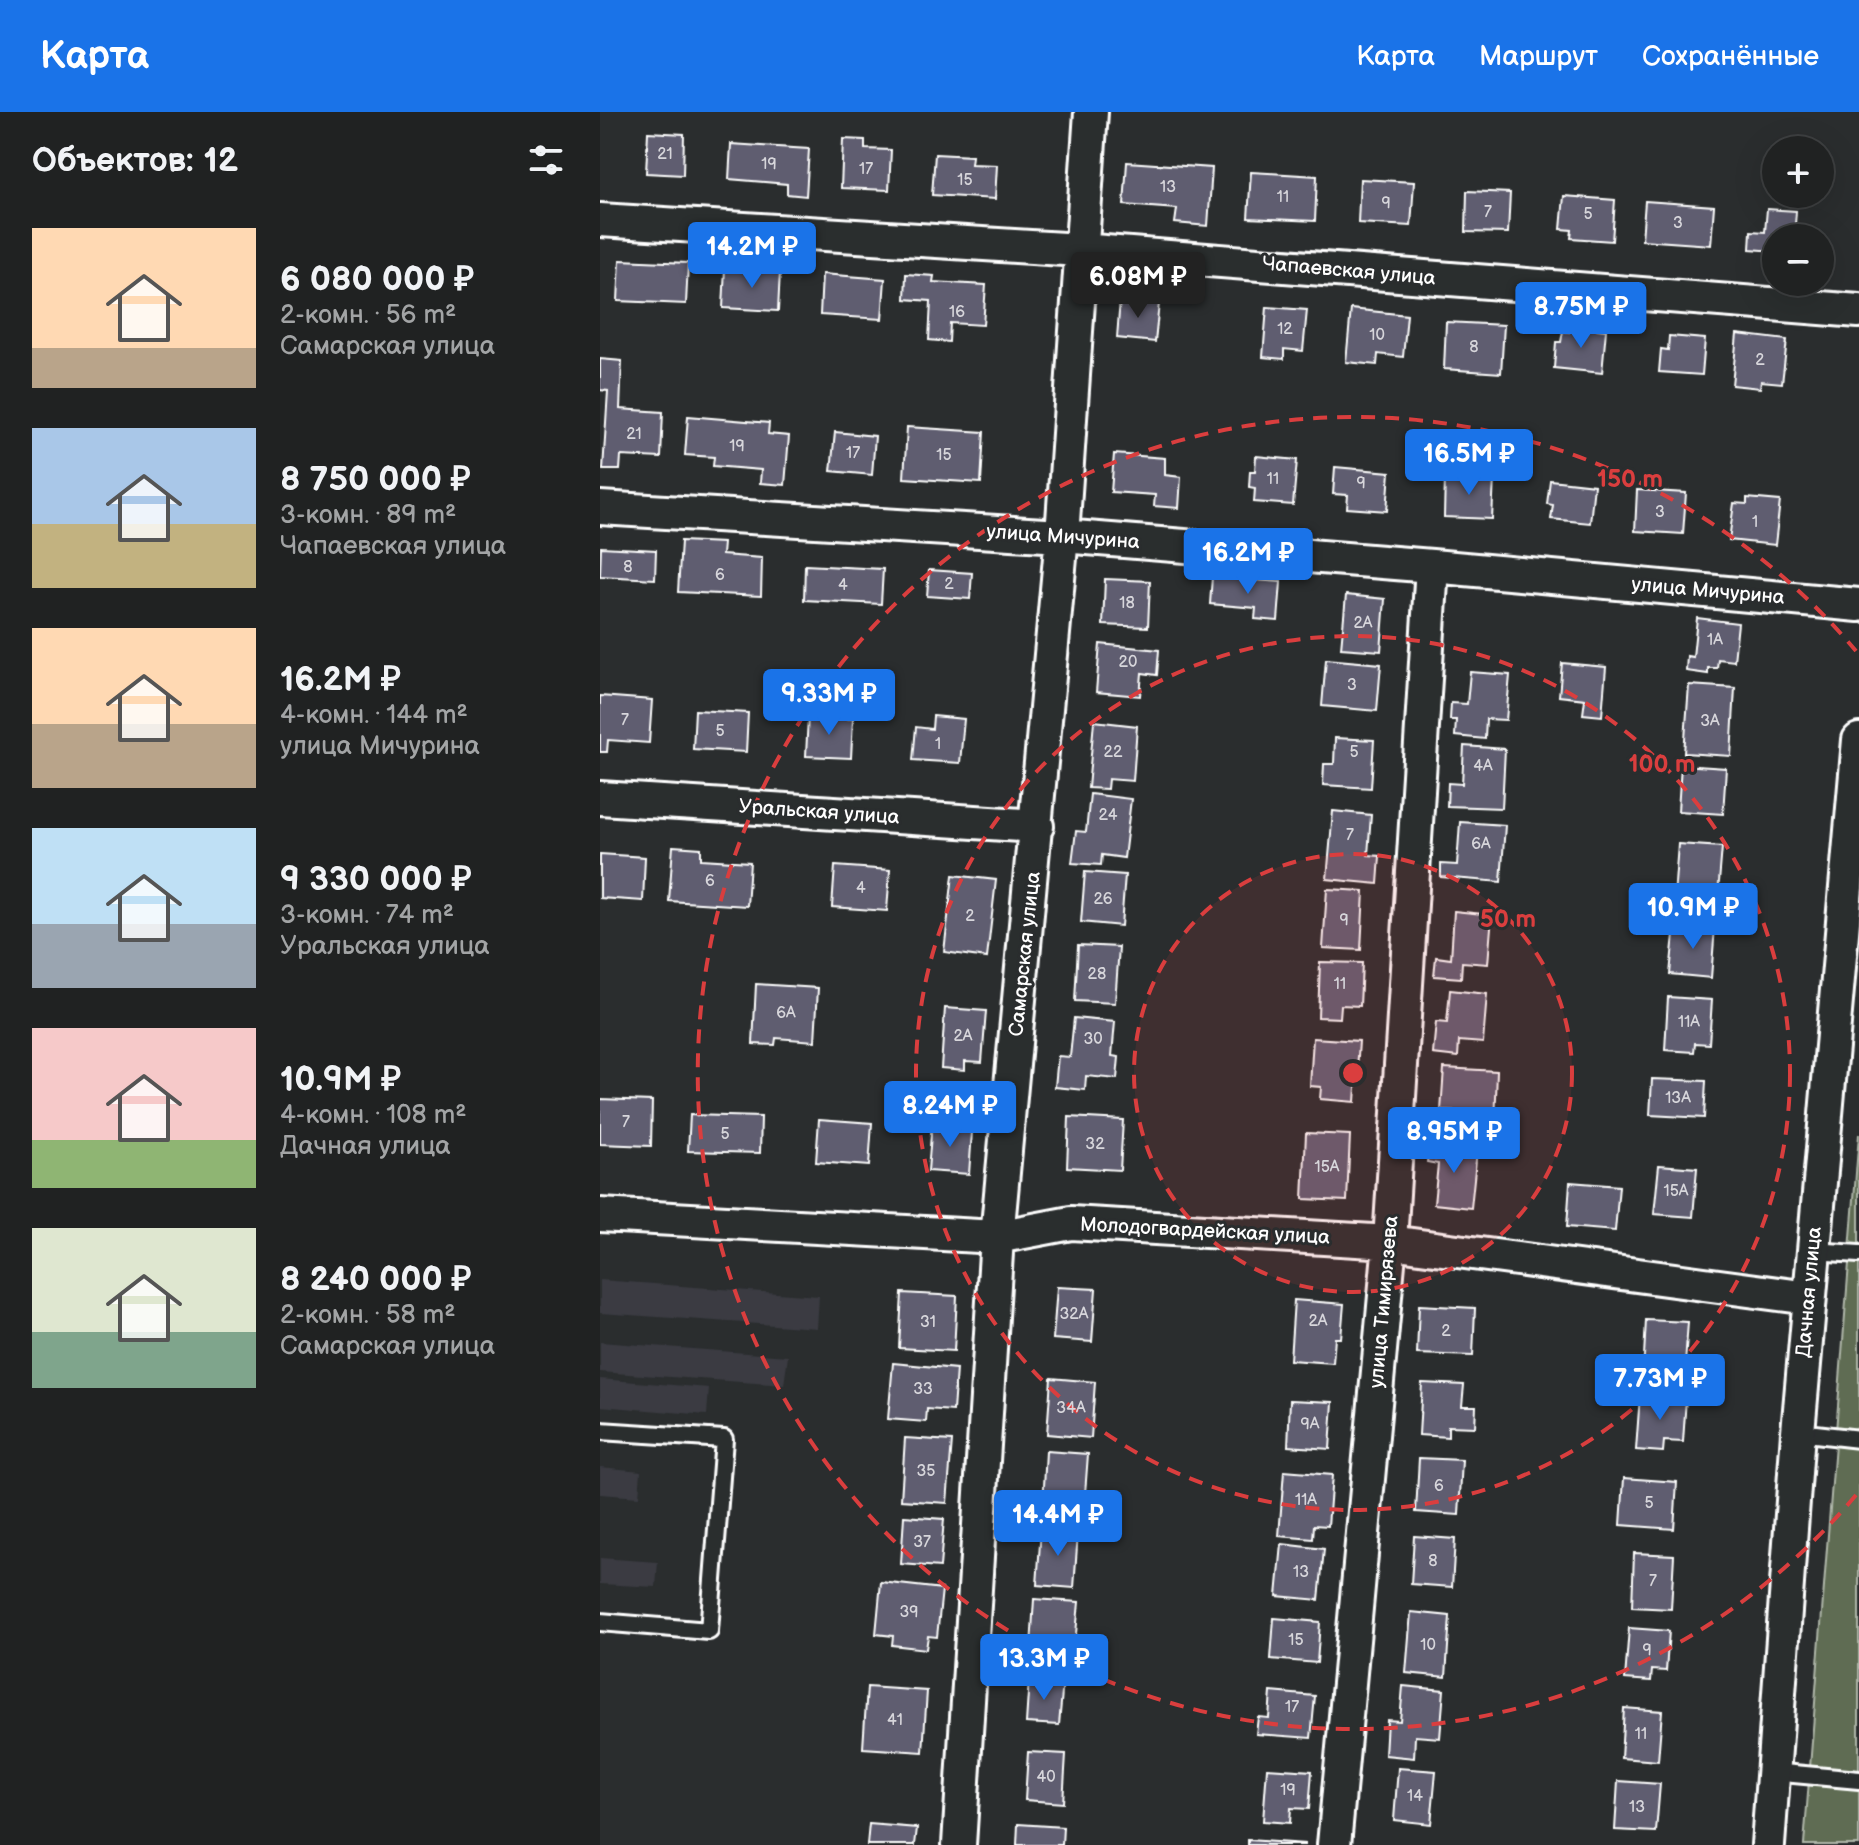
<!DOCTYPE html>
<html lang="ru">
<head>
<meta charset="utf-8">
<style>
  :root { --surface:#202222; --page:#2d2f2f; --text:#f1f3f6; --muted:#a2a4a5; --line:#3d3f40; --accent:#1a73e8 }
  body { margin:0; font-family:"Balsamiq Sans",sans-serif; background:var(--page); color:var(--text); height:100vh; display:flex; flex-direction:column; font-size:30px; white-space:nowrap }
  * { box-sizing:border-box; margin:0 }
  p { font-size:26px; color:var(--muted) }
  .icon { flex:none; width:44px; height:44px; fill:none; stroke:currentColor; stroke-width:2; stroke-linecap:round; stroke-linejoin:round }
  .map { position:relative; flex:1; overflow:hidden }
  .sheet { display:flex; flex-direction:column; background:var(--surface); width:600px }
  .sheet>* { flex:none }
  .tools { position:absolute; left:1162px; top:24px; display:grid; gap:16px }
  .tools a { display:grid; place-items:center; width:72px; height:72px; border-radius:50%; background:var(--surface); box-shadow:0 8px 32px #0002,0 0 0 2px var(--line); font-size:40px }
  .price { position:absolute; translate:-50% -68px; padding:0 18px; border-radius:8px; background:var(--accent); color:#fff; font-size:26px; line-height:52px; filter:drop-shadow(0 2px 4px #0008) }
  .price::after { content:''; position:absolute; left:50%; top:48px; width:24px; height:18px; margin-left:-12px; background:inherit; clip-path:polygon(0 0,100% 0,50% 100%) }
  .price.active { background:#222; color:#fff }
  ul { padding:0; list-style:none }
  li { display:flex; align-items:center; gap:24px; height:200px; padding:0 32px }
  li span { display:grid; place-items:center; flex:none; width:224px; height:160px; border-radius:0px; color:#555 }
  li>.icon { margin-inline-start:auto }
  span .icon { width:96px; height:96px; fill:#fffc; stroke-width:1 }
  li b { font-size:34px }
  h2 { display:flex; justify-content:space-between; align-items:center; height:96px; padding:0 32px; font-size:34px }
  header { display:flex; align-items:center; gap:48px; box-sizing:border-box; height:112px; padding:0 40px; background:var(--accent); color:#fff }
  header strong { font-size:38px }
  nav { display:flex; gap:44px; margin-inline-start:auto; font-size:28px }
  main { display:flex; flex:1; min-height:0 }
  .map>svg:first-child { display:block }
  .built { fill:#3a3b42 }
  .green { fill:#5f6c53; stroke:#afb6a9; stroke-width:2 }
  .building { fill:#5e5d6f; stroke:#fff; stroke-width:2 }
  .lines { fill:none; stroke-linecap:round; stroke-linejoin:round }
  .lane-casing { stroke:#fff; stroke-width:22 }
  .street-casing { stroke:#fff; stroke-width:38 }
  .lane { stroke:#2a2d2e; stroke-width:16 }
  .street { stroke:#2a2d2e; stroke-width:32 }
  .ring { fill:none; stroke:#da3e3e; stroke-width:4; stroke-dasharray:14 10 }
  .labels { text-anchor:middle; dominant-baseline:central; stroke-width:6; stroke-linejoin:round; paint-order:stroke }
  .number-label { font-size:16px; fill:#d7d6db }
  .street-label { font-size:20px; fill:#fff; stroke:#2a2d2e }
  .centre { fill:#da3e3e; stroke:#2a2d2e; stroke-width:4 }
  .ring-label { font-size:24px; text-anchor:middle; font-weight:bold; fill:#da3e3e; stroke:#2a2d2e; stroke-width:6; stroke-linejoin:round; paint-order:stroke }
</style>
</head>
<body>
<header>
<strong>Карта</strong>
<nav><a>Карта</a><a>Маршрут</a><a>Сохранённые</a></nav>
</header>
<main>
<section class="sheet">
<h2>Объектов: 12<svg class="icon" aria-label="filters" viewBox="0 0 24 24"><path d="M4 7h16M4 17h16"/><circle cx="9" cy="7" r="2"/><circle cx="15" cy="17" r="2"/></svg></h2>
<ul>
<li><span style="background:linear-gradient(#ffd9b3 75%,#b9a48a 0)"><svg class="icon" aria-label="home" viewBox="0 0 24 24"><path d="M3 11l9-7 9 7M6 9v11h12V9"/></svg></span><div><b>6 080 000 ₽</b><p>2-комн. · 56 m²</p><p>Самарская улица</p></div></li>
<li><span style="background:linear-gradient(#a9c7e8 60%,#c2b280 0)"><svg class="icon" aria-label="home" viewBox="0 0 24 24"><path d="M3 11l9-7 9 7M6 9v11h12V9"/></svg></span><div><b>8 750 000 ₽</b><p>3-комн. · 89 m²</p><p>Чапаевская улица</p></div></li>
<li><span style="background:linear-gradient(#ffd9b3 60%,#b9a48a 0)"><svg class="icon" aria-label="home" viewBox="0 0 24 24"><path d="M3 11l9-7 9 7M6 9v11h12V9"/></svg></span><div><b>16.2M ₽</b><p>4-комн. · 144 m²</p><p>улица Мичурина</p></div></li>
<li><span style="background:linear-gradient(#bfe0f5 60%,#9aa5b1 0)"><svg class="icon" aria-label="home" viewBox="0 0 24 24"><path d="M3 11l9-7 9 7M6 9v11h12V9"/></svg></span><div><b>9 330 000 ₽</b><p>3-комн. · 74 m²</p><p>Уральская улица</p></div></li>
<li><span style="background:linear-gradient(#f6c9c9 70%,#8fb573 0)"><svg class="icon" aria-label="home" viewBox="0 0 24 24"><path d="M3 11l9-7 9 7M6 9v11h12V9"/></svg></span><div><b>10.9M ₽</b><p>4-комн. · 108 m²</p><p>Дачная улица</p></div></li>
<li><span style="background:linear-gradient(#dfe7d0 65%,#7fa58c 0)"><svg class="icon" aria-label="home" viewBox="0 0 24 24"><path d="M3 11l9-7 9 7M6 9v11h12V9"/></svg></span><div><b>8 240 000 ₽</b><p>2-комн. · 58 m²</p><p>Самарская улица</p></div></li>
</ul>
</section>
<div class="map">
<svg width="1259" height="1733" viewBox="0 0 1259 1733">
  <rect width="100%" height="100%" fill="#2a2d2e"/>
  <filter id="ink" filterUnits="userSpaceOnUse"><feTurbulence type="fractalNoise" baseFrequency=".0125" numOctaves="2"/><feDisplacementMap in="SourceGraphic" scale="16" xChannelSelector="R" yChannelSelector="G"/><feConvolveMatrix kernelMatrix="1 2 1 2 8 2 1 2 1" color-interpolation-filters="sRGB"/></filter>
  <g filter="url(#ink)">
    <path class="built" d="M0,1168L219,1184L217,1216L0,1201Z
      M0,1230L188,1244L184,1273L0,1260Z
      M0,1267L109,1276L107,1303L0,1294Z
      M0,1355L41,1359L39,1385L0,1382Z
      M0,1446L58,1450L56,1475L0,1472Z"/>
    <path class="green" d="M1259,1022V1733H1204Z"/>
    <path class="building" d="M48,20L84,22L83,63L46,61Z
      M243,27L265,28V37L291,38L289,78L241,76Z
      M131,32L209,37L206,84L187,82V72L129,67Z
      M335,42L372,44L371,52L397,53L395,87L332,83Z
      M527,50L612,56L608,114L575,111L577,97L524,93Z
      M651,60L717,64L715,109L648,106Z
      M760,67L814,70L811,114L758,111Z
      M867,79L910,81L908,121L866,120Z
      M964,84L1015,88L1012,129L971,126L972,118L961,117Z
      M1045,89L1114,94L1111,133L1042,128Z
      M1167,97L1196,99L1194,126H1176V139L1150,137L1151,119L1165,120Z
      M20,148L88,151L86,192L18,189Z
      M125,156L180,159L178,199L123,196Z
      M222,162L285,167L282,207L220,203Z
      M306,162L334,164L333,170L386,173L383,213L350,211L349,230L329,228L331,189L305,187Z
      M520,187L559,191L555,230L517,226Z
      M667,195L707,198L703,239L684,237V247L663,245Z
      M751,197L807,203L803,245L778,242L777,253L746,250Z
      M846,210L904,213L901,261L844,257Z
      M970,214L1006,218L1002,261L954,256L956,230H961L963,219L969,220Z
      M1137,222L1187,228L1182,271L1161,269L1160,276L1132,273Z
      M1069,224L1105,227L1102,263L1059,260L1061,237L1068,238Z
      M0,247L22,249L20,297L63,300L61,346L21,344L20,358H3L8,279L0,278Z
      M88,304L169,311L168,322L189,324L185,373L160,371L161,358L113,354L114,345L85,343Z
      M307,315L384,320L381,371L304,366Z
      M235,320L275,324L272,363L231,359Z
      M514,342L565,346V363L581,365L579,396L554,394L555,383L511,380Z
      M656,344L697,348L693,393L654,390L655,376L649,375L650,359H655Z
      M735,355L790,360L787,399L747,396L748,383L733,382Z
      M845,364L894,366L892,407L844,405Z
      M950,368L994,373L990,411L951,407L953,393L947,392Z
      M1037,378L1086,381L1083,422L1035,419Z
      M1147,386L1180,389L1175,433L1129,428L1134,391L1147,392Z
      M81,429L123,431L122,443L162,446L161,484L78,480Z
      M1,435L56,438L55,467L0,464Z
      M205,453L283,457L281,492L204,488Z
      M329,458L372,461L370,487L327,484Z
      M612,465L681,470L678,509L655,507L656,496L610,492Z
      M505,467L550,469L548,515L503,513Z
      M746,483L785,487L781,539L741,536Z
      M1097,506L1138,511L1134,549L1118,547L1117,556H1108V562L1086,559L1087,544L1093,545Z
      M500,532L559,538L557,563L542,561L540,584L496,580Z
      M726,547L781,552L777,599L722,594Z
      M962,551L1006,555L1002,604L983,602L985,587L959,584Z
      M870,560L910,563L906,608L886,607L885,627L855,624L856,608H850L851,591L867,592Z
      M1089,573L1135,576L1131,644L1084,641Z
      M0,584L52,588L49,631L8,628L7,640H0Z
      M95,598L148,601L146,640L93,637Z
      M208,604L253,607L251,646L206,644Z
      M333,604L364,607L360,651L313,648L316,615L332,617Z
      M494,609L537,614L533,669L508,667L507,677L488,676Z
      M735,626L774,628L771,676L723,673L724,652H734Z
      M864,634L905,637L902,696L847,694L848,671L862,672Z
      M1081,653L1126,656L1123,702L1078,699Z
      M490,682L531,687L524,746L502,743L501,753L472,751L476,719L486,720Z
      M733,699L771,703L768,743L780,744L778,772L727,767Z
      M860,710L905,713L901,770L841,765V752L857,753Z
      M1078,732L1122,735L1118,782L1131,783L1129,802L1073,798Z
      M73,734L101,736V747L150,750L147,794L69,789Z
      M0,742L45,745L43,789L0,786Z
      M235,754L290,758L287,799L232,795Z
      M485,760L525,763L521,814L481,810Z
      M353,763L396,768L387,846L344,840Z
      M727,777L764,779L761,838L723,836Z
      M854,799L892,803L888,852L862,850L861,866L834,864L836,845L851,847Z
      M1075,812L1115,815L1111,866L1070,862Z
      M478,833L519,835L515,891L475,889Z
      M720,850L762,851L760,894L741,893L740,906L718,905Z
      M156,872L218,876L215,929L176,926L175,933L153,932Z
      M850,878L887,882L883,931L859,929L858,945L833,942L836,910L847,911Z
      M1068,885L1112,888L1109,932L1095,931L1094,940L1065,938Z
      M345,896L386,899L382,950L365,949V958L341,956Z
      M474,906L515,910L512,944L519,945L517,967L486,964L485,978L455,975L458,944L470,945Z
      M713,926L759,929L755,990L720,987L721,975L710,974Z
      M844,956L897,959L895,1012L861,1010L862,1000L841,999Z
      M1052,967L1106,969L1104,1006L1050,1003Z
      M0,987L52,989L51,1034L0,1032Z
      M90,1003L161,1005L160,1041L88,1039Z
      M469,1005L523,1008L520,1058L467,1055Z
      M219,1007L272,1011L269,1054L216,1050Z
      M332,1010L363,1012L362,1019L372,1020L369,1062L328,1059Z
      M706,1021L750,1023L747,1089L703,1087Z
      M829,1033L877,1038L871,1096L834,1092L838,1052L827,1050Z
      M1059,1053L1097,1056L1093,1105L1054,1102Z
      M970,1070L1019,1074L1015,1119L967,1115Z
      M457,1175L496,1177L492,1230L453,1227Z
      M302,1181L357,1184L354,1239L299,1236Z
      M694,1188L744,1192L741,1226H735L733,1251L690,1248Z
      M819,1193L875,1196L873,1244L817,1242Z
      M1046,1208L1088,1210L1084,1265L1043,1262Z
      M293,1251L356,1257L353,1299L327,1297L326,1310L288,1307Z
      M451,1266L495,1270L491,1326L447,1322Z
      M822,1271L864,1273L862,1294H876L875,1315L848,1314V1325L819,1323Z
      M1040,1283L1086,1286L1083,1330L1064,1329L1063,1340L1036,1338Z
      M690,1288L733,1290L730,1337L688,1334Z
      M305,1326L352,1329L347,1391L301,1388Z
      M446,1339L488,1342L484,1395L443,1392Z
      M819,1346L862,1348L859,1403L816,1400Z
      M684,1359L732,1363L728,1414L714,1413L713,1427L679,1424Z
      M1024,1366L1077,1370L1074,1417L1021,1413Z
      M304,1404L344,1407L340,1455L301,1452Z
      M441,1417L478,1420L474,1476L437,1473Z
      M814,1424L855,1427L852,1475L811,1472Z
      M682,1432L724,1437L719,1488L677,1484Z
      M1034,1441L1074,1443L1071,1497L1032,1495Z
      M281,1470L342,1477L337,1525L328,1524L326,1537L292,1533L293,1524L276,1522Z
      M434,1487L479,1490L475,1532L462,1531L461,1537L431,1535Z
      M811,1500L850,1504L846,1565L806,1561Z
      M674,1506L720,1510L717,1551L671,1547Z
      M1029,1516L1069,1519L1066,1559L1052,1558L1051,1569L1025,1567Z
      M429,1566L463,1569L459,1613L426,1611Z
      M803,1574L844,1578L840,1626L815,1624L814,1646L785,1643L787,1608L800,1609Z
      M267,1575L327,1579L323,1640L263,1636Z
      M671,1580L715,1584L711,1626L656,1622L658,1605L669,1606Z
      M1024,1596L1062,1599L1058,1649L1021,1646Z
      M428,1640L466,1642L463,1691L425,1688Z
      M667,1656L712,1659L709,1697L691,1696L690,1711L663,1709Z
      M798,1656L836,1659L831,1712L794,1708Z
      M1018,1669L1060,1672L1056,1720L1015,1718Z
      M269,1712L317,1716L315,1733H267Z
      M418,1712L463,1715L462,1733H417Z
      M648,1728L705,1732V1733H648Z"/>
    <g class="lines">
      <defs>
        <path id="lane" d="M1213,1139L1259,1142
          M0,1319L124,1327L109,1519L0,1510
          M1198,1320L1259,1327
          M1172,1660L1259,1668"/>
        <path id="street" d="M0,108L480,138L1259,199
          M0,396L462,424L832,454L1259,493
          M0,686L437,714
          M0,1103L397,1125L471,1111L790,1130L1209,1186
          M359,1733L397,1125L462,424L491,0
          M734,1733L790,1130L832,454
          M1168,1733L1198,1320L1259,628"/>
      </defs>
      <use href="#lane" class="lane-casing"/>
      <use href="#street" class="street-casing"/>
      <use href="#lane" class="lane"/>
      <use href="#street" class="street"/>
    </g>
  </g>
  <circle cx="753" cy="961" r="219" fill="#da3e3e" fill-opacity=".12"/>
  <g class="ring">
    <circle cx="753" cy="961" r="219"/>
    <circle cx="753" cy="961" r="437"/>
    <path d="M1256 1383A656 656 0 1 1 1256 539"/>
  </g>
  <g class="labels">
    <g class="number-label">
      <text x="65" y="42">21</text>
      <text x="169" y="52">19</text>
      <text x="266" y="57">17</text>
      <text x="365" y="68">15</text>
      <text x="568" y="75">13</text>
      <text x="683" y="85">11</text>
      <text x="786" y="91">9</text>
      <text x="888" y="100">7</text>
      <text x="988" y="102">5</text>
      <text x="1078" y="111">3</text>
      <text x="357" y="200">16</text>
      <text x="685" y="217">12</text>
      <text x="777" y="223">10</text>
      <text x="874" y="235">8</text>
      <text x="1160" y="248">2</text>
      <text x="34" y="322">21</text>
      <text x="137" y="334">19</text>
      <text x="253" y="341">17</text>
      <text x="344" y="343">15</text>
      <text x="673" y="367">11</text>
      <text x="761" y="371">9</text>
      <text x="1060" y="400">3</text>
      <text x="1155" y="410">1</text>
      <text x="28" y="455">8</text>
      <text x="120" y="463">6</text>
      <text x="349" y="472">2</text>
      <text x="243" y="473">4</text>
      <text x="527" y="491">18</text>
      <text x="763" y="511">2А</text>
      <text x="1115" y="528">1А</text>
      <text x="528" y="550">20</text>
      <text x="752" y="573">3</text>
      <text x="25" y="608">7</text>
      <text x="1110" y="609">3А</text>
      <text x="120" y="619">5</text>
      <text x="338" y="632">1</text>
      <text x="513" y="640">22</text>
      <text x="754" y="640">5</text>
      <text x="883" y="654">4А</text>
      <text x="508" y="703">24</text>
      <text x="750" y="723">7</text>
      <text x="881" y="732">6А</text>
      <text x="110" y="769">6</text>
      <text x="261" y="776">4</text>
      <text x="503" y="787">26</text>
      <text x="370" y="804">2</text>
      <text x="744" y="808">9</text>
      <text x="497" y="862">28</text>
      <text x="740" y="872">11</text>
      <text x="186" y="901">6А</text>
      <text x="1089" y="910">11А</text>
      <text x="363" y="924">2А</text>
      <text x="493" y="927">30</text>
      <text x="1078" y="986">13А</text>
      <text x="26" y="1010">7</text>
      <text x="125" y="1022">5</text>
      <text x="495" y="1032">32</text>
      <text x="727" y="1055">15А</text>
      <text x="1076" y="1079">15А</text>
      <text x="474" y="1202">32А</text>
      <text x="718" y="1209">2А</text>
      <text x="328" y="1210">31</text>
      <text x="846" y="1219">2</text>
      <text x="323" y="1277">33</text>
      <text x="471" y="1296">34А</text>
      <text x="710" y="1312">9А</text>
      <text x="326" y="1359">35</text>
      <text x="839" y="1374">6</text>
      <text x="706" y="1388">11А</text>
      <text x="1049" y="1391">5</text>
      <text x="322" y="1430">37</text>
      <text x="833" y="1449">8</text>
      <text x="701" y="1460">13</text>
      <text x="1053" y="1469">7</text>
      <text x="309" y="1500">39</text>
      <text x="696" y="1528">15</text>
      <text x="828" y="1533">10</text>
      <text x="1047" y="1538">9</text>
      <text x="692" y="1595">17</text>
      <text x="295" y="1608">41</text>
      <text x="1041" y="1622">11</text>
      <text x="446" y="1665">40</text>
      <text x="688" y="1678">19</text>
      <text x="815" y="1684">14</text>
      <text x="1037" y="1695">13</text>
    </g>
    <g class="street-label">
      <text transform="translate(749 159) rotate(5)">Чапаевская улица</text>
      <text transform="translate(463 425) rotate(4)">улица Мичурина</text>
      <text transform="translate(1108 479) rotate(5)">улица Мичурина</text>
      <text transform="translate(219 700) rotate(4)">Уральская улица</text>
      <text transform="translate(425 842) rotate(-84)">Самарская улица</text>
      <text transform="translate(605 1119) rotate(3)">Молодогвардейская улица</text>
      <text transform="translate(1209 1180) rotate(-85)">Дачная улица</text>
      <text transform="translate(784 1190) rotate(-85)">улица Тимирязева</text>
    </g>
  </g>
  <circle cx="753" cy="961" r="12" class="centre"/>
  <g class="ring-label">
    <text x="1030" y="375">150 m</text>
    <text x="1062" y="660">100 m</text>
    <text x="908" y="815">50 m</text>
  </g>
</svg>
<div class="tools">
<a>+</a>
<a>−</a>
</div>
<b class="price" style="left:152px;top:178px">14.2M ₽</b>
<b class="price active" style="left:538px;top:208px">6.08M ₽</b>
<b class="price" style="left:981px;top:238px">8.75M ₽</b>
<b class="price" style="left:869px;top:385px">16.5M ₽</b>
<b class="price" style="left:648px;top:484px">16.2M ₽</b>
<b class="price" style="left:229px;top:625px">9.33M ₽</b>
<b class="price" style="left:1093px;top:839px">10.9M ₽</b>
<b class="price" style="left:350px;top:1037px">8.24M ₽</b>
<b class="price" style="left:854px;top:1063px">8.95M ₽</b>
<b class="price" style="left:1060px;top:1310px">7.73M ₽</b>
<b class="price" style="left:458px;top:1446px">14.4M ₽</b>
<b class="price" style="left:444px;top:1590px">13.3M ₽</b>
</div>
</main>
</body>
</html>
